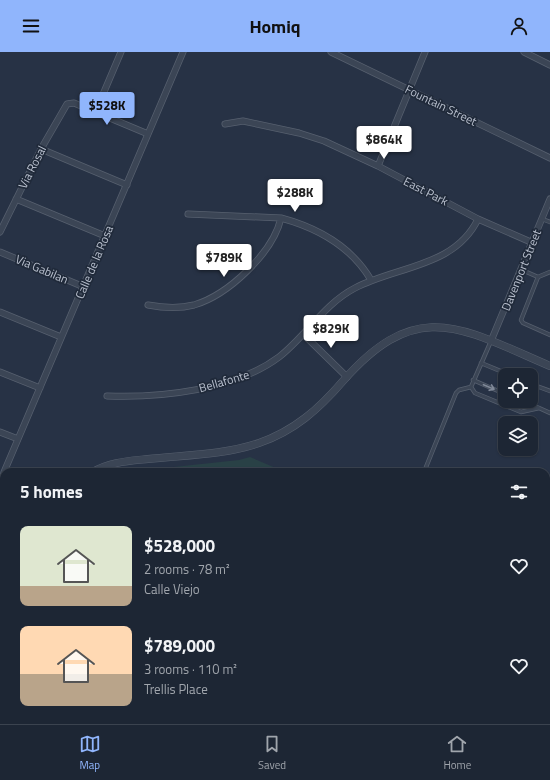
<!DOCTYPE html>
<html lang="en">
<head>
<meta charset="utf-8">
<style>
  :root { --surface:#1d2634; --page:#2a3240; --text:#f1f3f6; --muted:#a0a5ac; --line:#3b434f; --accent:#90b5fc }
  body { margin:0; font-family:"Titillium Web",sans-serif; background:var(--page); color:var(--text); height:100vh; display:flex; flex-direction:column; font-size:15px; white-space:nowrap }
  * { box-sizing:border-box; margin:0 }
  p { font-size:13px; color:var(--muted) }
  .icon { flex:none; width:22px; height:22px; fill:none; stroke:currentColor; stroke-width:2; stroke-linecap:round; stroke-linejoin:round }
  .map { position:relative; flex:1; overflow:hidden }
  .panel { position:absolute; left:0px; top:416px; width:550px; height:256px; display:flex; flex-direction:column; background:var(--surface); border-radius:12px 12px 0 0; box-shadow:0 1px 3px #0004,0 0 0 1px var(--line) }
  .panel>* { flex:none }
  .tools { position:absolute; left:498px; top:316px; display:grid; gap:8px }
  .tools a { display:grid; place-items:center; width:40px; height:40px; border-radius:8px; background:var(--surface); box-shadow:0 1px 3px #0004,0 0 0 1px var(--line); font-size:20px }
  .price { position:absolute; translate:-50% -34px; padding:0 9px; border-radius:4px; background:#fff; color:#222; font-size:13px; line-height:26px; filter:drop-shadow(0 1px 2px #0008) }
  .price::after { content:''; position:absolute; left:50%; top:24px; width:12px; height:9px; margin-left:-6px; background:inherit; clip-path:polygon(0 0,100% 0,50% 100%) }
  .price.active { background:var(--accent); color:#111 }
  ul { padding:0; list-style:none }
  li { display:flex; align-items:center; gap:12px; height:100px; padding:0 20px }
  li span { display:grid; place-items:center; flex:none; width:112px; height:80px; border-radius:8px; color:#555 }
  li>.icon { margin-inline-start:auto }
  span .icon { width:48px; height:48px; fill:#fffc; stroke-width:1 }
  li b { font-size:17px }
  h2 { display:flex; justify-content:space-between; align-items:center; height:48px; padding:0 20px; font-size:17px }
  header { display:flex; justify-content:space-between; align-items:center; height:52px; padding:0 20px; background:var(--accent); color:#111; font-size:18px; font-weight:700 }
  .tab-bar { display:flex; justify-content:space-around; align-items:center; height:56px; border-top:1px solid var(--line); background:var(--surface); font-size:11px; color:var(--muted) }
  .tab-bar a { display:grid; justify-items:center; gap:2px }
  .tab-bar .active { color:var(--accent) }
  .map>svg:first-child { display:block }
  .green { fill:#294146 }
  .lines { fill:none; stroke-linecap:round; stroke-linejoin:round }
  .service-casing { stroke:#57606f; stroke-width:4.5 }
  .minor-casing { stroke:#57606f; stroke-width:7 }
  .tertiary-casing { stroke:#57606f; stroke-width:8 }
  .motorway-casing { stroke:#434d5c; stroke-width:12 }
  .service { stroke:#3b4555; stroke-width:3 }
  .minor { stroke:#3b4555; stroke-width:5.5 }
  .tertiary { stroke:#3b4555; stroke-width:7 }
  .motorway { stroke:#7b6f58; stroke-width:10 }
  .oneway { stroke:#808998 }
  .labels { text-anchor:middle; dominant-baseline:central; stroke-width:3.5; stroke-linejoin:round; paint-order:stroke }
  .street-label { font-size:12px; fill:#b9c0ce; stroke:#202a3a }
</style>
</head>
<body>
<header><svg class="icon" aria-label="menu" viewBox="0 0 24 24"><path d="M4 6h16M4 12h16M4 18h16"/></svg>Homiq<svg class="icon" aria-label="person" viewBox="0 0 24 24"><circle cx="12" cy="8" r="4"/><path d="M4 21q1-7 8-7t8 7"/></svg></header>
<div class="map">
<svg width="550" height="672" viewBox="0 0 550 672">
  <rect width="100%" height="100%" fill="#273245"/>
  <path class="green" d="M250,405L285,420H127L239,408Z
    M546,507L550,510V672H225L215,668H546Z"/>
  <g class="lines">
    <defs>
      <path id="service" d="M542,167L550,170
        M522,218L538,225L521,268L523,271L550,283
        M538,225L550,220
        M491,289L471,335L475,341L521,360L539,356L550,361
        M481,311L510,323
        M473,328L505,342
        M531,332L550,339
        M522,349L539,356
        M424,420L456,341L459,338L471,335
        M546,488L550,490
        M339,668L347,672"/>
      <path id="minor" d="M331,0L550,106
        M524,0L550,13
        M89,58L95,57L98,54L121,0
        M225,72L243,69L299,81L324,89L378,114L478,167L533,191
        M41,97L127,133
        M378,114L425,0
        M16,147L105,184
        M188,162L281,166C318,176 351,194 371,228
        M0,180L41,97L67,52L74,51L148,82
        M0,200L84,235
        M148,253C164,256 178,257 194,253C228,243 273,201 281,166
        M0,260L61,285
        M303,282L347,325
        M491,289L550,147
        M0,320L40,336
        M107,344C161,346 235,338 279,305C306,284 324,252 355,236C397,214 455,215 478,167
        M0,380L18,387
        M4,420L183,0
        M0,430L4,421"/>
      <path id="tertiary" d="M93,420C109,410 129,409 148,407C184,403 224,403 259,391C294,379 319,357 343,329C418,244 461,276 550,314
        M0,556L4,553"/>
      <path id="motorway" d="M0,595L4,597
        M0,619L4,621
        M115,668L125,672
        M172,668L182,672"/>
    </defs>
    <use href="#service" class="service-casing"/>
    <use href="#minor" class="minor-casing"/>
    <use href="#tertiary" class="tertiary-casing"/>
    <use href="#motorway" class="motorway-casing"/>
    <use href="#service" class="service"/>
    <use href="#minor" class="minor"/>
    <use href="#tertiary" class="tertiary"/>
    <use href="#motorway" class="motorway"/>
  </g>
  <defs><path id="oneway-shaft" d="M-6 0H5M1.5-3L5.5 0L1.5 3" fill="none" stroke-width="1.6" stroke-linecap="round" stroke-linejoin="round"/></defs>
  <use class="oneway" href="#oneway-shaft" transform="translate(489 335) rotate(23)"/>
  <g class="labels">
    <g class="street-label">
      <text transform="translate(441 53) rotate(26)">Fountain Street</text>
      <text transform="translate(32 115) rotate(-63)">Via Rosal</text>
      <text transform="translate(426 139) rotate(27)">East Park</text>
      <text transform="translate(94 210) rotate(-67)">Calle de la Rosa</text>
      <text transform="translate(42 217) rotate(23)">Via Gabilan</text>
      <text transform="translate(521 218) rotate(-68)">Davenport Street</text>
      <text transform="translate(224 329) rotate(-16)">Bellafonte</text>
    </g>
  </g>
</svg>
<div class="tools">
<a><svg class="icon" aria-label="locate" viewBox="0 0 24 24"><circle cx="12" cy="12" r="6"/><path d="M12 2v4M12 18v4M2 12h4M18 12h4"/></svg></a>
<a><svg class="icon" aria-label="layers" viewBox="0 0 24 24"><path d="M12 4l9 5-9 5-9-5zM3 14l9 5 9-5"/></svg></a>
</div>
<b class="price active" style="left:107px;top:74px">$528K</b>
<b class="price" style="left:384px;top:108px">$864K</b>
<b class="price" style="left:295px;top:161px">$288K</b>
<b class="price" style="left:224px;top:226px">$789K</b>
<b class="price" style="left:331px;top:297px">$829K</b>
<section class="panel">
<h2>5 homes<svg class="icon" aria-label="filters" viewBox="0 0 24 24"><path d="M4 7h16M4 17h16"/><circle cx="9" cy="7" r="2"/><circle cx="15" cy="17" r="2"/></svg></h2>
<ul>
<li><span style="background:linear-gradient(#dfe7d0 75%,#b9a48a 0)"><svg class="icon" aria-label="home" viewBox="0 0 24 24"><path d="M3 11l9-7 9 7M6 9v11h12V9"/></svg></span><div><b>$528,000</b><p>2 rooms · 78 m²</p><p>Calle Viejo</p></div><svg class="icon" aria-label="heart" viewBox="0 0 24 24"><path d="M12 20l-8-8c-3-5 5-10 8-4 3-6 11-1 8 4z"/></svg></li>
<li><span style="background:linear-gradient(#ffd9b3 60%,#b9a48a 0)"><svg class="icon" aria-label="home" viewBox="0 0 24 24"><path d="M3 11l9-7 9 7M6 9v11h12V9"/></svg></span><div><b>$789,000</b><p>3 rooms · 110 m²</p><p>Trellis Place</p></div><svg class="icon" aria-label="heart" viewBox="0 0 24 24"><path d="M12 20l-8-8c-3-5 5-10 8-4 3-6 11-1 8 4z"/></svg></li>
</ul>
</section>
</div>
<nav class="tab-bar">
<a class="active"><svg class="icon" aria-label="map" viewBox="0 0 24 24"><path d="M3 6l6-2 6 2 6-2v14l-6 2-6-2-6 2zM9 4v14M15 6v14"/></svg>Map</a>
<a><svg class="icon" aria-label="saved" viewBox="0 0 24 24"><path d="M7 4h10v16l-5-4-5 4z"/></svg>Saved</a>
<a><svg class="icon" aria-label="home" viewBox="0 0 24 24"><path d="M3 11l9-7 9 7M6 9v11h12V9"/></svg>Home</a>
</nav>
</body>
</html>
